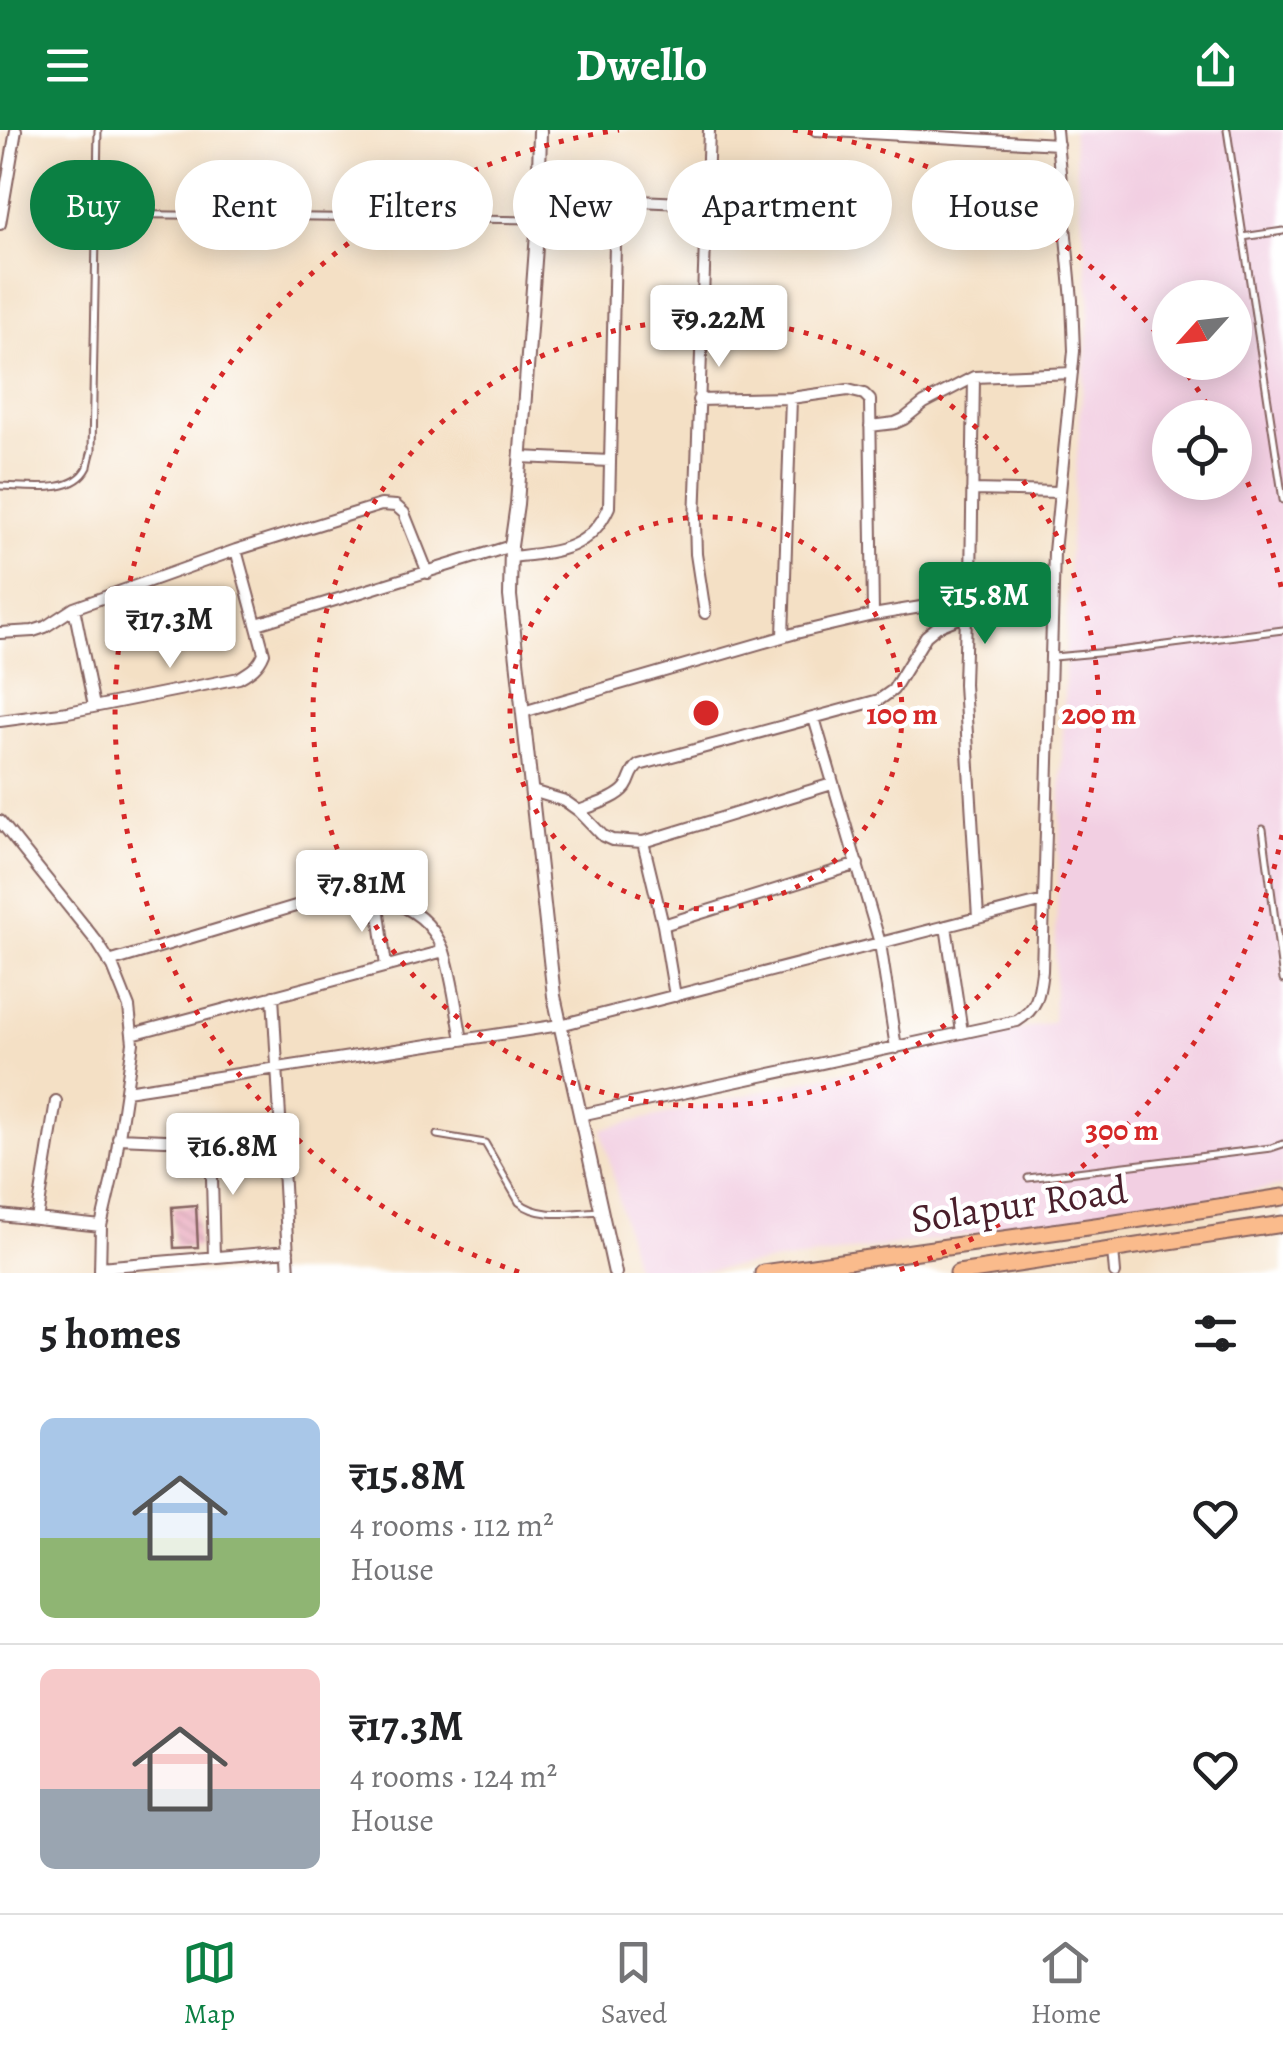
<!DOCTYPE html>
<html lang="en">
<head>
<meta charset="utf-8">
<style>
  :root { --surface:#fff; --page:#f6f6f6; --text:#202124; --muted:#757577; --line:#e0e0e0; --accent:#0b8043 }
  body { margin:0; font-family:Alegreya,serif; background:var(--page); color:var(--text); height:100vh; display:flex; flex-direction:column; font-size:38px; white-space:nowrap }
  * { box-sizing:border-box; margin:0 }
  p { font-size:32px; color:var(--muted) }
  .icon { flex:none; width:55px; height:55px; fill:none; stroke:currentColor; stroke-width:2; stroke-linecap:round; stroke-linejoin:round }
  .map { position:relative; height:1143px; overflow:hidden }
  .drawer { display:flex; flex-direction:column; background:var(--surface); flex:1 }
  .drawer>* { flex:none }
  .guide { position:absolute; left:30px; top:30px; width:1225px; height:90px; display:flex; gap:20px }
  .needle { width:65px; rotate:243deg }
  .tools { position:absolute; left:1152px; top:150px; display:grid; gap:20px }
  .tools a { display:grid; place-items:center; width:100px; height:100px; border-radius:50%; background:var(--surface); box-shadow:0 5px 25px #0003; font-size:50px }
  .price { position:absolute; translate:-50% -85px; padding:0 22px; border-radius:10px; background:#fff; color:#222; font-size:32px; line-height:65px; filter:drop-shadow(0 2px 5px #0008) }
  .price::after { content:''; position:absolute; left:50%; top:60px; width:30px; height:22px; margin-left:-15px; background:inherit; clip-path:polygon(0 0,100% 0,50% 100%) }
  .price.current { background:var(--accent); color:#fff }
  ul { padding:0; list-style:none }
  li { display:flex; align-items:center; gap:30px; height:250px; padding:0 40px }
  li+li { border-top:2px solid var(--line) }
  li span { display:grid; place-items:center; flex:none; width:280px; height:200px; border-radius:15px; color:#555 }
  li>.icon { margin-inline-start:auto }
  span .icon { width:120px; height:120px; fill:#fffc; stroke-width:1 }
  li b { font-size:42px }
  h2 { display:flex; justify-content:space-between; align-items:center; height:120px; padding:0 40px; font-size:42px }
  .tag { padding:0 35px; border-radius:45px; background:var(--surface); box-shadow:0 5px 25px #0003; font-size:35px; line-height:90px }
  .tag.current { background:var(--accent); color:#fff }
  header { display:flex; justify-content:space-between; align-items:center; height:130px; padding:0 40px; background:var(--accent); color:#fff; font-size:45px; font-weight:700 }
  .tabs { display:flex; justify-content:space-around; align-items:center; height:140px; border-top:2px solid var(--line); background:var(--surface); font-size:28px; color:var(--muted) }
  .tabs a { display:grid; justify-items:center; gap:5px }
  .tabs .current { color:var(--accent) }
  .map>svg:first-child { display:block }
  .built { fill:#f2cfe2; fill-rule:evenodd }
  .building { fill:url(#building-back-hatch) }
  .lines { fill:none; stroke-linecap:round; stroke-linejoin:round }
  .service-casing { stroke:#866361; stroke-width:9 }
  .minor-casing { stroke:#866361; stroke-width:14 }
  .tertiary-casing { stroke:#866361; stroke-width:16 }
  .primary-casing { stroke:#866361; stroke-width:19 }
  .service { stroke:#fff; stroke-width:5 }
  .minor { stroke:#fff; stroke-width:10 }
  .tertiary { stroke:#fff; stroke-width:12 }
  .primary { stroke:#fabb8c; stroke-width:15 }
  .ring { fill:none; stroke:#d62828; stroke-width:5; stroke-dasharray:5 10 }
  .labels { text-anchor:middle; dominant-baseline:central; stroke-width:9; stroke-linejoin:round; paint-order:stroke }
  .street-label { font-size:40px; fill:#4a1f2b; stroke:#fff }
  .centre { fill:#d62828; stroke:#fff; stroke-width:5 }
  .ring-label { font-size:30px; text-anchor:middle; font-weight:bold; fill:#d62828; stroke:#fff; stroke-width:9; stroke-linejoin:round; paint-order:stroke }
</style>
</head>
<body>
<header><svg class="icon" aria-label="menu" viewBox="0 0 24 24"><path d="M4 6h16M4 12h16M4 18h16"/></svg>Dwello<svg class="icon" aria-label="share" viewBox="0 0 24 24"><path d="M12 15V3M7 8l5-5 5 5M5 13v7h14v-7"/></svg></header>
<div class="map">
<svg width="1283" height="1143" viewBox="0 0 1283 1143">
  <defs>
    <pattern id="building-back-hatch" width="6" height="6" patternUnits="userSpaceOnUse" patternTransform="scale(2.5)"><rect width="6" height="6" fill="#e9a5ba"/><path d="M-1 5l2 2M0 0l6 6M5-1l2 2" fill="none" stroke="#bf8697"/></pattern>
  </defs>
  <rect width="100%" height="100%" fill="#fff"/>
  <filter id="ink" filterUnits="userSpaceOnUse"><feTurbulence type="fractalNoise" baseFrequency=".01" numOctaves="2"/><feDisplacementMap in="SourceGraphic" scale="20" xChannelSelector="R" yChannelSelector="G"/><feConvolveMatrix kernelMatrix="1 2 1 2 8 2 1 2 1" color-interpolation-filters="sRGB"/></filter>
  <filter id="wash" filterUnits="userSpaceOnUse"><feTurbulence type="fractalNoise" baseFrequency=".0048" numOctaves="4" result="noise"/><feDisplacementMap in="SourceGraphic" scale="40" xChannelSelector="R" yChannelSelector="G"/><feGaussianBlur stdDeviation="2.25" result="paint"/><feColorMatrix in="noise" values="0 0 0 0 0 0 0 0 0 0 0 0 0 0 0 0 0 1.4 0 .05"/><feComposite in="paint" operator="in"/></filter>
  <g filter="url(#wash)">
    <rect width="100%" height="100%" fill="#f4e0c5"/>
    <path class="built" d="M1072,0H1283V1056L1104,1087L689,1143H636L602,999L1053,892L1069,425L1090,168ZM1170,168H1235V232H1170ZM1170,288H1235V352H1170Z"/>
    <g id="blocks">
      <path class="building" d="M196,1075L198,1117L174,1118L172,1077Z"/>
    </g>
  </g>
  <g filter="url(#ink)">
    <use href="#blocks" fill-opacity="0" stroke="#866361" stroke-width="2.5"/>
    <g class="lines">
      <defs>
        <path id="service" d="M1227,0L1283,370
          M96,84L538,90
          M1243,107L1283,101
          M0,356C25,356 74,366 88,337C88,336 91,322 92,321L98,0
          M1054,527L1119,521L1283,500
          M1263,699L1283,850
          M437,1005L485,1013L519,1072C540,1090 574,1082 600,1081
          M1028,1048L1271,1018L1283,1014"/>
        <path id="minor" d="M816,0L1058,14
          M538,72L616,70L706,74
          M0,94L16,0
          M974,247L971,452L966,485L964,554L978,788
          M698,270L791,268L848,260L864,264L870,270L873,485
          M870,296L895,293L904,289L924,273L974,247L1072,243
          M520,327L610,331
          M972,360L1060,362
          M511,427C554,422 589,422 609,377L616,70
          M74,478L94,576
          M705,483L696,424L695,391L709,0
          M257,494L511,416
          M0,503L33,501L45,497L74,478L236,420L381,375L396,376L404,383L428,443
          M783,506L791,268
          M523,582L796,503L873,485L969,469
          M814,588L880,813L896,918
          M0,591L68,582L239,548C251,541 259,536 264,523L236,420
          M532,661L565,671L579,681L603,706L612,710L643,712L663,795L675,866
          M579,681C593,675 617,669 626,657C632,648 630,642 639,635L879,570L893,560L926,506L937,497L966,485
          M0,691L97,812L113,837L129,877L133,913L114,1040L101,1096L100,1143
          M643,712L832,654
          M377,768L386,836
          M663,795L858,734
          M946,796L962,902
          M109,832L309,772C358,762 420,763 443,819C452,842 457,884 462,910
          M273,866L289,1143
          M132,904L444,821
          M126,961L560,895L1044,771
          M580,985L1017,891C1038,878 1039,865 1042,841L1054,422L1074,221L1072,170L1056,0
          M118,1008L165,1010L282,1008
          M211,1009L214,1127
          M0,1085L101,1096
          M37,1089L56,971
          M1113,1120L1115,1143
          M100,1137L288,1121"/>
        <path id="tertiary" d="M540,0L538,90L517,374L511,416L510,466L554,866L615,1143"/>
        <path id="primary" d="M763,1143L1109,1094L1283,1067
          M958,1143L1283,1094"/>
      </defs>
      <use href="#service" class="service-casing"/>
      <use href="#minor" class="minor-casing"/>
      <use href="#tertiary" class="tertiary-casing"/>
      <use href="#primary" class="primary-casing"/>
      <use href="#service" class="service"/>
      <use href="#minor" class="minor"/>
      <use href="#tertiary" class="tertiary"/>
      <use href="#primary" class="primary"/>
    </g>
  </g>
  <g class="ring">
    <circle cx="706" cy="583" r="196"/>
    <circle cx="706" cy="583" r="393"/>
    <path d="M1282 705A589 589 0 0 1 893 1142M519 1142A589 589 0 0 1 619 0M793 0A589 589 0 0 1 1167 216M1179 233A589 589 0 0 1 1213 284M1235 325A589 589 0 0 1 1282 461"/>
  </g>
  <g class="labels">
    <g class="street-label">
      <text transform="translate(1019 1074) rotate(-8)">Solapur Road</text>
    </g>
  </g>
  <circle cx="706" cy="583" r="15" class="centre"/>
  <g class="ring-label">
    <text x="902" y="594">100 m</text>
    <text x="1099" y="594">200 m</text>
    <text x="1122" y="1010">300 m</text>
  </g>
</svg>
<div class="tools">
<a><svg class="needle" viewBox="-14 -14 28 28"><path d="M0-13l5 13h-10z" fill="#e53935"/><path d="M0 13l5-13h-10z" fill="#757577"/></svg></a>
<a><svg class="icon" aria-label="locate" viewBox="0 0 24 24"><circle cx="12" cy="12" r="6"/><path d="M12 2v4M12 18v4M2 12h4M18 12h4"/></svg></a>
</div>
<b class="price" style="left:719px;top:240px">₹9.22M</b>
<b class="price current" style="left:985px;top:517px">₹15.8M</b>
<b class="price" style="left:170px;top:541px">₹17.3M</b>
<b class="price" style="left:362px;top:805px">₹7.81M</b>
<b class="price" style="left:233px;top:1068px">₹16.8M</b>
<div class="guide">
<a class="tag current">Buy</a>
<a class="tag">Rent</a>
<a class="tag">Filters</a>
<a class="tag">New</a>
<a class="tag">Apartment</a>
<a class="tag">House</a>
</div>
</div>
<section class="drawer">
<h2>5 homes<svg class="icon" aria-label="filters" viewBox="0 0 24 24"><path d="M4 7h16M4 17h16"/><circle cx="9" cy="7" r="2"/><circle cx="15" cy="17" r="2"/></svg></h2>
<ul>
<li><span style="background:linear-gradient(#a9c7e8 60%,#8fb573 0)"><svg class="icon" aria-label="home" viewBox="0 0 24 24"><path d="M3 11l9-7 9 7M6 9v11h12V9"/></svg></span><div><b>₹15.8M</b><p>4 rooms · 112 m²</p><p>House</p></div><svg class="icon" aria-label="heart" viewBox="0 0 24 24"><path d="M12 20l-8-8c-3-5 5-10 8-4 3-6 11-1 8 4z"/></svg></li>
<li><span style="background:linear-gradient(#f6c9c9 60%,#9aa5b1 0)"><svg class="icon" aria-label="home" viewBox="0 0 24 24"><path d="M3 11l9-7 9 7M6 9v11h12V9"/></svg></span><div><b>₹17.3M</b><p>4 rooms · 124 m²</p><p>House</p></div><svg class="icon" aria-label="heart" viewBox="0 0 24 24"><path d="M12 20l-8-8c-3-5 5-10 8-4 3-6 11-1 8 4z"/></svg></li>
</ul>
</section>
<nav class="tabs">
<a class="current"><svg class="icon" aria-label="map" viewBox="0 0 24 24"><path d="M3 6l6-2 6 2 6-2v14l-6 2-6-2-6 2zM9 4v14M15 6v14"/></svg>Map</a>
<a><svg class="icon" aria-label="saved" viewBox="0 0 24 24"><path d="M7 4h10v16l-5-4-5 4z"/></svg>Saved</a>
<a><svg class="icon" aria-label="home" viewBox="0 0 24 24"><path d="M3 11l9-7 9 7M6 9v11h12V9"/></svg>Home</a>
</nav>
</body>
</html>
